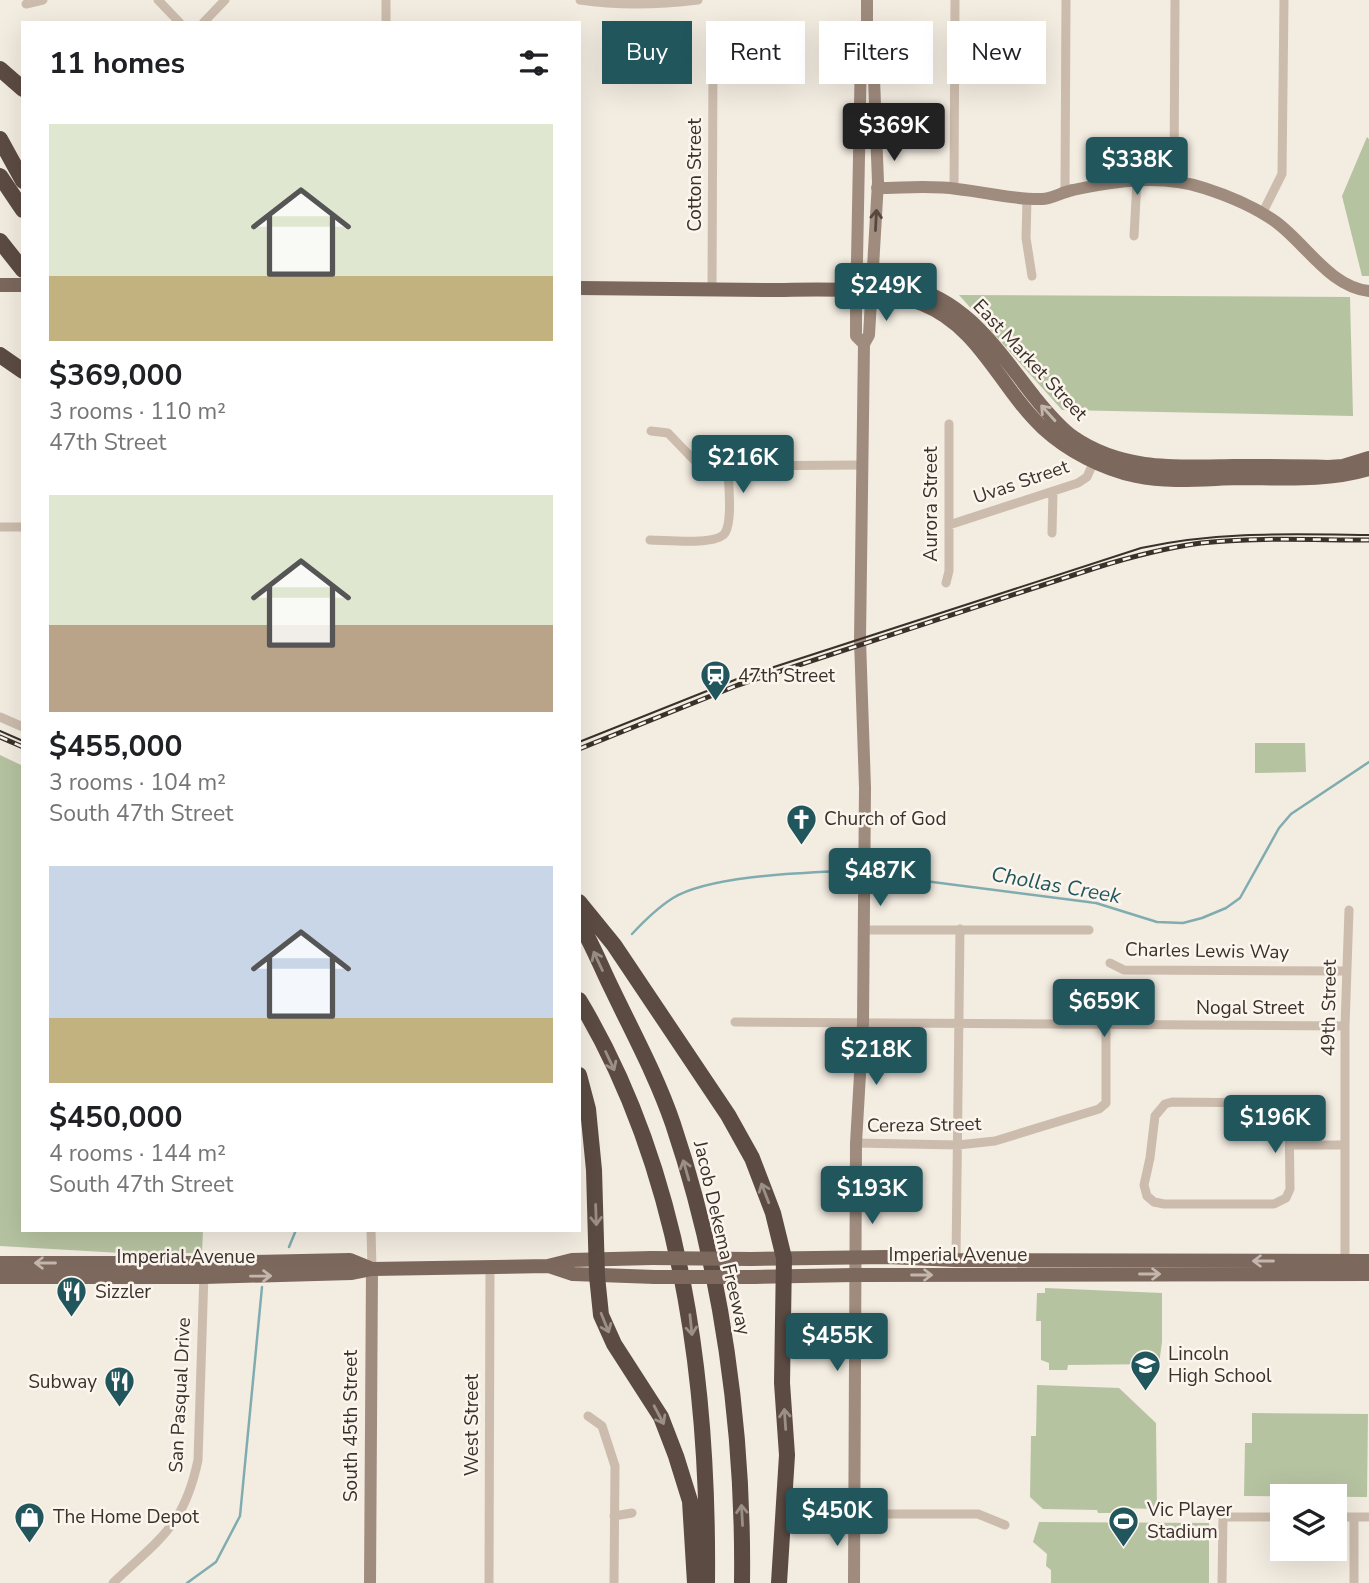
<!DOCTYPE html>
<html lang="en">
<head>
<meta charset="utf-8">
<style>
  :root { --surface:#fff; --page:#f6f6f6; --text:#202124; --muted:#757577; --accent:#21565c }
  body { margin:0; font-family:"Nunito Sans",sans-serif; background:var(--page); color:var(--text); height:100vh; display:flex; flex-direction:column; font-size:26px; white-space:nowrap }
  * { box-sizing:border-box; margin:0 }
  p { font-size:23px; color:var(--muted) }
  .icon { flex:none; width:38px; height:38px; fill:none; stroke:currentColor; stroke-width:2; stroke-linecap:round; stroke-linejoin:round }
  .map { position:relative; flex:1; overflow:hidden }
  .sheet { position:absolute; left:21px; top:21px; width:560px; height:1211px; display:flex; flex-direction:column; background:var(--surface); border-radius:0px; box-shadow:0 7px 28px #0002 }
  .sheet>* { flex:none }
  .top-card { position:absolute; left:602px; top:21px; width:662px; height:63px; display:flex; gap:14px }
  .tools { position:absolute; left:1270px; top:1484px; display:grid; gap:14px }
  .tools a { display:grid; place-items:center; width:77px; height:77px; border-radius:0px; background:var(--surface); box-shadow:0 7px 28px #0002; font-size:35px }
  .price { position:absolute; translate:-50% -60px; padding:0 16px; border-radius:7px; background:var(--accent); color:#fff; font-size:23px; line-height:46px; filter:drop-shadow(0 2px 4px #0008) }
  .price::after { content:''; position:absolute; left:50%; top:42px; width:21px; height:16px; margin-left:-10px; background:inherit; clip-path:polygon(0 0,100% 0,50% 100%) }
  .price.active { background:#222; color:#fff }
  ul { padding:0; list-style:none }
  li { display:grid; align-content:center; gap:14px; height:371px; padding:0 28px }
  li span { display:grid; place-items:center; height:217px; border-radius:0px; color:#555 }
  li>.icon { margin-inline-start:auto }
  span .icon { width:126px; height:126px; fill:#fffc; stroke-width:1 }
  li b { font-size:30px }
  h2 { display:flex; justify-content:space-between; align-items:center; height:84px; padding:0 28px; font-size:30px }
  .chip { padding:0 24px; border-radius:0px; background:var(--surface); box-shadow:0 7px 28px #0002; font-size:24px; line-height:63px }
  .chip.active { background:var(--accent); color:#fff }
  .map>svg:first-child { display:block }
  .green { fill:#b6c3a1 }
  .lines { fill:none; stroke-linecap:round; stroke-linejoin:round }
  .stream { stroke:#80acb0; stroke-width:2.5 }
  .street { stroke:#ccbcad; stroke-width:9 }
  .secondary { stroke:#a08c7e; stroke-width:12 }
  .primary { stroke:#7c685d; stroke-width:14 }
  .highway { stroke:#5b4b43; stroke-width:16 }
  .tram { stroke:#3a312b; stroke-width:2 }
  .rail-casing { stroke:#3a312b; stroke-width:5 }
  .rail { stroke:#fbf5ee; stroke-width:2.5; stroke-dasharray:8; stroke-linecap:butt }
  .primary-bridge { stroke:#7c685d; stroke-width:14 }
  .oneway { stroke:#544840 }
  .oneway2 { stroke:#c2b6ad }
  .oneway3 { stroke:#9b8f87 }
  .labels { text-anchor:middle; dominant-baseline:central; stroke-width:5; stroke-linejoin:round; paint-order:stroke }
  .street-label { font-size:19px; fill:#3a312b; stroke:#fbf5ee }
  .poi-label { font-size:19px; fill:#3a312b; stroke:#fbf5ee; text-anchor:start }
  .water-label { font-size:21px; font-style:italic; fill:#21565c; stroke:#fbf5ee }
</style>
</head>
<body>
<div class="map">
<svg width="1369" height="1583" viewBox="0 0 1369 1583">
  <rect width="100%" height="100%" fill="#f3ece1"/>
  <path class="green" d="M1367,137L1369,139V276H1362L1342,196Z
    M959,295L1350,297L1353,416L1062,410Z
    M1255,743H1305L1306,772L1255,773Z
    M0,755L23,766V1230H203L202,1253H121L0,1246Z
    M1045,1288L1162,1293V1342L1159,1364L1068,1365L1067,1370H1049V1363L1041,1360V1321H1036L1037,1293H1045Z
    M1037,1385L1119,1388L1156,1423L1157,1509L1119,1508L1118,1513H1098L1097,1510L1043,1509L1030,1497L1031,1436H1036Z
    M1252,1413L1368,1414L1367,1497L1244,1496L1245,1443H1252Z
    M1039,1522L1209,1523V1583H1051V1570L1046,1566L1047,1554L1033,1542Z"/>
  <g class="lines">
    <path class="stream" d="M878,875L1096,903L1157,922L1183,923L1202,918L1226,908L1240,898L1279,828L1291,814L1369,762
      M632,934C645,920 657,908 673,898C709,876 798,873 842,871
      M289,1247L296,1230
      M187,1583L216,1562L240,1516L262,1287"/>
    <path class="street" d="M158,0L180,23
      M386,0V23
      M580,0C619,6 658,5 698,0
      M26,4L43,0
      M203,23L225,0
      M1174,180L1175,0
      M954,188L955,0
      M1065,192L1066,0
      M1027,199L1026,238L1032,276
      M1262,214L1282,174L1284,0
      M1134,236L1137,181
      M712,290L713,60
      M651,431L668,433L694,460L709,466L861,465
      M949,525L1078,483L1087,477L1094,461
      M0,527H23
      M1052,533L1053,491
      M650,540C666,540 716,546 725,533C733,520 728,482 728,466
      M946,583L949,571V424
      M0,717L23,727
      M863,930H1089
      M1110,963L1124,970L1347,971
      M735,1022L1345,1026
      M1172,1102L1274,1103L1280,1105L1289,1113L1290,1189L1286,1198L1274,1204H1164L1154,1202L1147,1196L1144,1185L1150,1158L1155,1116L1165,1104Z
      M856,1143L958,1145L995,1141L1099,1109L1106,1103V1024
      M1290,1145H1345
      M371,1230L372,1269
      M956,1260L960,929
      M1345,1265V1026L1349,910
      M588,1416L602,1426L615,1466L614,1583
      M854,1514H978L1005,1525
      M614,1516L632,1513
      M1335,1517H1369
      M1354,1517V1583
      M113,1583C159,1539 184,1527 198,1460L204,1273
      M489,1583L490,1266
      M1222,1583L1223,1517H1283"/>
    <path class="secondary" d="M877,188C904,188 931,185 957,189C985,192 1014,200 1042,199C1052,199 1062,192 1073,190C1116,181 1161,174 1204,188C1229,196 1255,207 1276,222C1306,244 1330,287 1369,291
      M864,344L856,336V312L861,53L867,45
      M370,1583L372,1269
      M854,1583L856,1143L863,1023L865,788L860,640L864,344L869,335L878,182L873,53L867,45V0"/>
    <path class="primary" d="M0,285H23
      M579,288C641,289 703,289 765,290C818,290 873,285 922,304C980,327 1000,388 1043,428C1068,451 1103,469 1136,476C1169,483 1204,479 1237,478C1280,478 1327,482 1369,469
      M871,291C883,283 893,285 907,287C967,299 1000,354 1036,399C1047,412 1059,427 1073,437C1122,471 1177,467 1233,466C1265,466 1296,466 1328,467L1343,466L1369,458
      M751,1259L887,1257L956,1260L1369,1261
      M0,1263H205L350,1260L372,1269
      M549,1266L573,1274L655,1277
      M0,1277H204L352,1273L372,1269L548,1266L572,1260L652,1258
      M754,1277L854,1275L1369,1274"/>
    <path class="highway" d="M0,69L23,89
      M0,139L23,181
      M0,176L23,210
      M0,241L23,270
      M0,355L23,371
      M579,902L614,945L728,1115L752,1158L773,1213L784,1258L782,1383L787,1455L779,1583
      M579,922C592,943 601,967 612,989C633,1033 657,1077 673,1124C722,1270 744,1430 742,1583
      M579,1000C683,1172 709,1386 707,1583
      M579,1075L588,1109L594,1170L597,1276L601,1315L614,1344L661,1417L676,1456L690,1501L695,1583"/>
    <path class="tram" d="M0,731L23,741
      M579,742L737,679L1141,548C1217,531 1292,534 1369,535"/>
    <defs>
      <path id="rail" d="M0,737L23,747
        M579,749L738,685L1095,568C1130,557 1165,548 1201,543C1256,537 1313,540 1369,540"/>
    </defs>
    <use href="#rail" class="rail-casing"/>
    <use href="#rail" class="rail"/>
    <path class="primary-bridge" d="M652,1258L751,1259
      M655,1277H754"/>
  </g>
  <defs><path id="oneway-shaft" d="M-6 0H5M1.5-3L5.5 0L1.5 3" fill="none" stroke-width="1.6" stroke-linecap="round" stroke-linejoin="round" transform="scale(1.75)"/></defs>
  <use class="oneway" href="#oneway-shaft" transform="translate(876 220) rotate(-87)"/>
  <g class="oneway2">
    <use href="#oneway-shaft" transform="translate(1048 413) rotate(-132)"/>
    <use href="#oneway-shaft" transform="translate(1263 1261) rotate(-180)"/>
    <use href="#oneway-shaft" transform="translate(45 1263) rotate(-180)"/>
    <use href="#oneway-shaft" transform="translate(1150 1274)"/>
    <use href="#oneway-shaft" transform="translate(922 1275)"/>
    <use href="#oneway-shaft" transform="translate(261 1276) rotate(-1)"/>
  </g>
  <g class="oneway3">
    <use href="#oneway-shaft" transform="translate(598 961) rotate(-115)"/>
    <use href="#oneway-shaft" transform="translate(610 1061) rotate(65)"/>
    <use href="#oneway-shaft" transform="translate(686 1170) rotate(-106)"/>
    <use href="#oneway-shaft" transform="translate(765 1193) rotate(-111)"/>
    <use href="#oneway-shaft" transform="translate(596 1215) rotate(88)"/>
    <use href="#oneway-shaft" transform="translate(605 1323) rotate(68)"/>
    <use href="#oneway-shaft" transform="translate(691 1325) rotate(84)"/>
    <use href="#oneway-shaft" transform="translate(659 1415) rotate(62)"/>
    <use href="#oneway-shaft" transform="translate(785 1419) rotate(-94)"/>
    <use href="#oneway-shaft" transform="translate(742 1515) rotate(-93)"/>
  </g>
  <defs>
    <symbol id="station-pin" viewBox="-11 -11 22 30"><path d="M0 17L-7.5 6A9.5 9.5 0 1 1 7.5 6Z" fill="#21565c" stroke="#fbf5ee"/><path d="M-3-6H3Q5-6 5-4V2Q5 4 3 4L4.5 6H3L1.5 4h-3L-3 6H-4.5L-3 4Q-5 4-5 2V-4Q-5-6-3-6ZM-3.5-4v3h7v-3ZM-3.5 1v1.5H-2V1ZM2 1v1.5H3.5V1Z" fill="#fff"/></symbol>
    <symbol id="church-pin" viewBox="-11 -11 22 30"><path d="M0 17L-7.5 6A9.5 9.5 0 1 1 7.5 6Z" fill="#21565c" stroke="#fbf5ee"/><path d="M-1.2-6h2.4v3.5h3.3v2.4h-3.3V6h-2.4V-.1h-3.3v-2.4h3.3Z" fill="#fff"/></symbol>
    <symbol id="restaurant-pin" viewBox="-11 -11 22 30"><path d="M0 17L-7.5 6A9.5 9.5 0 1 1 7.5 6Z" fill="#21565c" stroke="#fbf5ee"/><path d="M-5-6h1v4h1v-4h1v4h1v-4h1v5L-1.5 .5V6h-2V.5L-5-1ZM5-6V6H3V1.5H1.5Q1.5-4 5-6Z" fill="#fff"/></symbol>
    <symbol id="school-pin" viewBox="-11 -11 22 30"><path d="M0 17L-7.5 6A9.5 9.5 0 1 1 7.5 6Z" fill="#21565c" stroke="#fbf5ee"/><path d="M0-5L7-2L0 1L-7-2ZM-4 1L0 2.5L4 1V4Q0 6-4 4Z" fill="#fff"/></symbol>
    <symbol id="shop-pin" viewBox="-11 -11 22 30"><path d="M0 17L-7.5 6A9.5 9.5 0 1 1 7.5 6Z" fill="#21565c" stroke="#fbf5ee"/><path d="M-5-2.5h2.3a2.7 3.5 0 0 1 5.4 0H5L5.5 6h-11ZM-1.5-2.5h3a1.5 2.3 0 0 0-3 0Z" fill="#fff"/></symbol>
    <symbol id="stadium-pin" viewBox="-11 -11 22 30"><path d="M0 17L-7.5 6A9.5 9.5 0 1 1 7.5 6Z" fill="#21565c" stroke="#fbf5ee"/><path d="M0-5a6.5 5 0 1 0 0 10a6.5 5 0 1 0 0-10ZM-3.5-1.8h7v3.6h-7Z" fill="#fff"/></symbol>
  </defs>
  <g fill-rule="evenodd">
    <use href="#station-pin" x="698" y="658" width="35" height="47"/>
    <use href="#church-pin" x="784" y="802" width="35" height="47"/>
    <use href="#restaurant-pin" x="54" y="1274" width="35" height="47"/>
    <use href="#school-pin" x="1128" y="1348" width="35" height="47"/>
    <use href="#restaurant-pin" x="102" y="1364" width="35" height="47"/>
    <use href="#shop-pin" x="12" y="1500" width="35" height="47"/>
    <use href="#stadium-pin" x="1106" y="1504" width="35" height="47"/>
  </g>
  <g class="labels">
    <g class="street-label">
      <text transform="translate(695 175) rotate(-90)">Cotton Street</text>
      <text transform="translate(1030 360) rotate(47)">East Market Street</text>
      <text transform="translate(1021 482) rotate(-19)">Uvas Street</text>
      <text transform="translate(931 504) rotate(-90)">Aurora Street</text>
      <text transform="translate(1207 951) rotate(1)">Charles Lewis Way</text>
      <text x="1250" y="1008">Nogal Street</text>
      <text transform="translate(1329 1008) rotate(-89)">49th Street</text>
      <text transform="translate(924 1125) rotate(-1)">Cereza Street</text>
      <text transform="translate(722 1238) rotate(77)">Jacob Dekema Freeway</text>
      <text x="958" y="1255">Imperial Avenue</text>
      <text x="186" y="1257">Imperial Avenue</text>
      <text transform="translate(180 1395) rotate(-87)">San Pasqual Drive</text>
      <text transform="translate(472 1425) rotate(-90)">West Street</text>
      <text transform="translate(351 1426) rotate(-90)">South 45th Street</text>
    </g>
    <g class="poi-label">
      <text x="738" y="676">47th Street</text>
      <text x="824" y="819">Church of God</text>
      <text x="95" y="1292">Sizzler</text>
      <text x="1168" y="1354">Lincoln<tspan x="1168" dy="22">High School</tspan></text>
      <text x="97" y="1382" text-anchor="end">Subway</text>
      <text x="1147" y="1510">Vic Player<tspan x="1147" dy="22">Stadium</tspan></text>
      <text x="53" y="1517">The Home Depot</text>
    </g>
    <g class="water-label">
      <text transform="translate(1056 885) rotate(10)">Chollas Creek</text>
    </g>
  </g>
</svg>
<div class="tools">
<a><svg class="icon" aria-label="layers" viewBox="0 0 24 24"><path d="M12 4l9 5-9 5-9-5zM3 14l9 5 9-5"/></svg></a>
</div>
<b class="price active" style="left:894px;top:163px">$369K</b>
<b class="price" style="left:1137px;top:197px">$338K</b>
<b class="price" style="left:886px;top:323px">$249K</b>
<b class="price" style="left:743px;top:495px">$216K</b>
<b class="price" style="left:880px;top:908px">$487K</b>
<b class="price" style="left:1104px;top:1039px">$659K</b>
<b class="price" style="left:876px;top:1087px">$218K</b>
<b class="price" style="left:1275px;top:1155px">$196K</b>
<b class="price" style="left:872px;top:1226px">$193K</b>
<b class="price" style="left:837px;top:1373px">$455K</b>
<b class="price" style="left:837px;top:1548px">$450K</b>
<div class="top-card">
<a class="chip active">Buy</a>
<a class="chip">Rent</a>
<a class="chip">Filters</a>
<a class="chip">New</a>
</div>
<section class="sheet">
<h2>11 homes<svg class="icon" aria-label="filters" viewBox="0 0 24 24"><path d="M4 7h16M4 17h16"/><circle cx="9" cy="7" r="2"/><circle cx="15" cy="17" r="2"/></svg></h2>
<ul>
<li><span style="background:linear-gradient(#dfe7d0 70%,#c2b280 0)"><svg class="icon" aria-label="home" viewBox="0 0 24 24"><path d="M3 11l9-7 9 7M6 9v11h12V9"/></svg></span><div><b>$369,000</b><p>3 rooms · 110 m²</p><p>47th Street</p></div></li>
<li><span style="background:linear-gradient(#dfe7d0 60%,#b9a48a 0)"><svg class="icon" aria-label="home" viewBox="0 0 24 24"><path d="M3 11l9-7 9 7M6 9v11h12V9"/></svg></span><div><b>$455,000</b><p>3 rooms · 104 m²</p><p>South 47th Street</p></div></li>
<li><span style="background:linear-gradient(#c9d6e8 70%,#c2b280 0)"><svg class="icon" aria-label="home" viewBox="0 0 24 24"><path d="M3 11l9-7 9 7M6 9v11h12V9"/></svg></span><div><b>$450,000</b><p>4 rooms · 144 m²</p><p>South 47th Street</p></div></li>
</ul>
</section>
</div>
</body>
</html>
